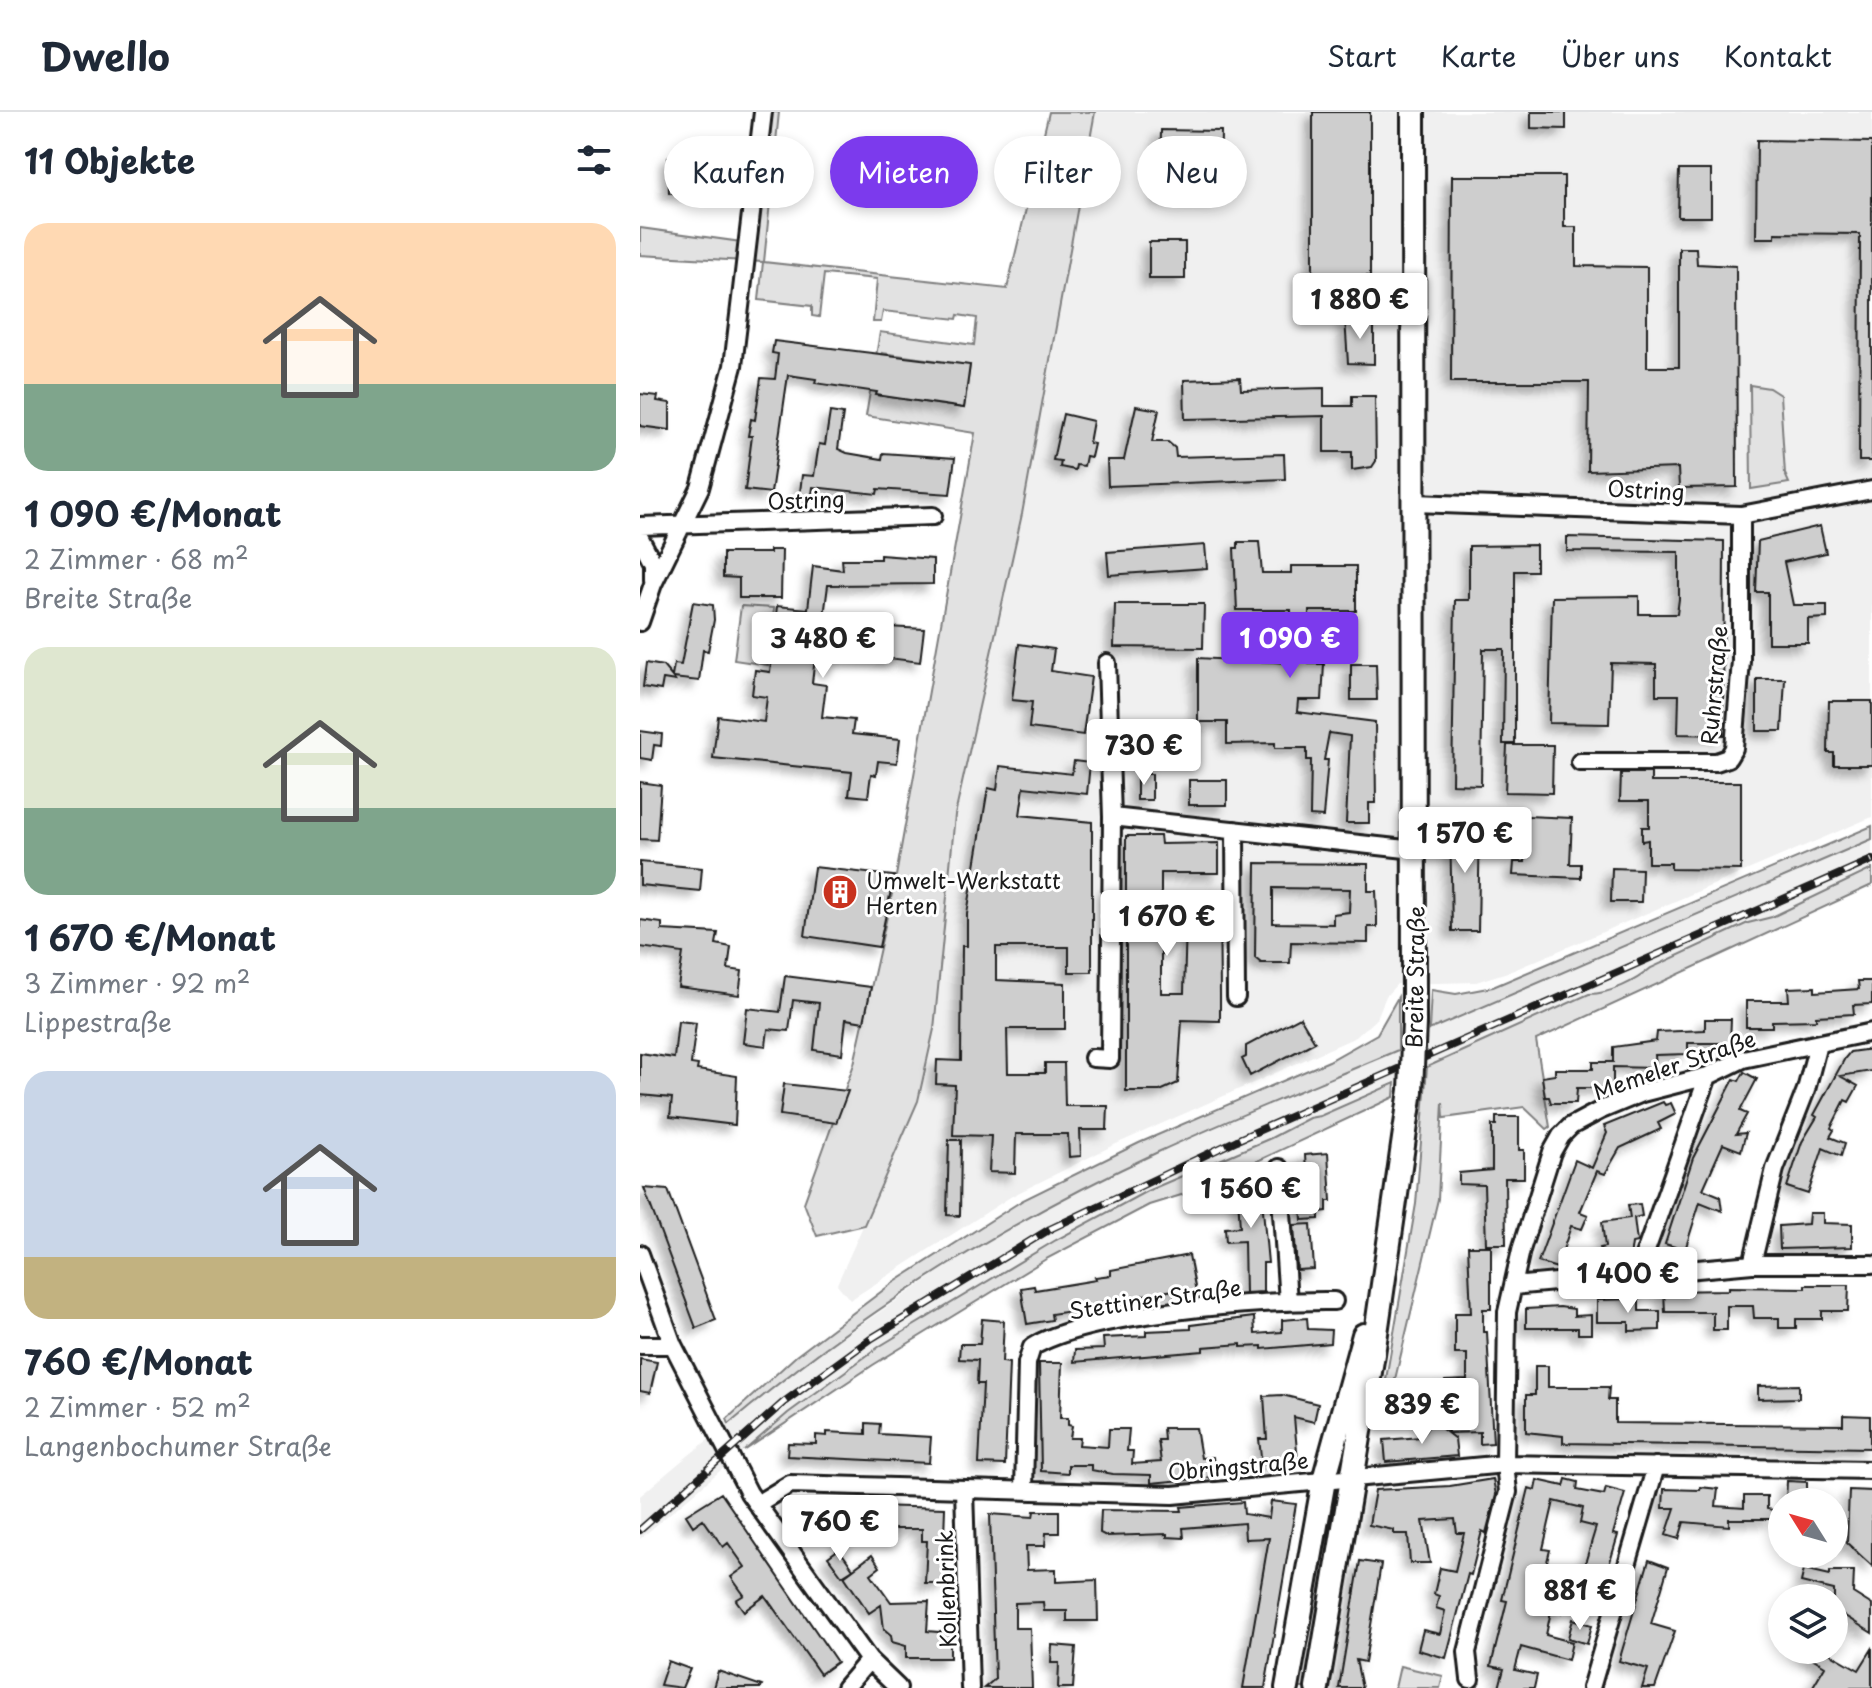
<!DOCTYPE html>
<html lang="de">
<head>
<meta charset="utf-8">
<style>
  :root { --surface:#fff; --page:#f6f6f7; --text:#1f2937; --muted:#747a83; --line:#e0e1e3; --accent:#7c3aed }
  body { margin:0; font-family:"Playpen Sans",sans-serif; background:var(--page); color:var(--text); height:100vh; display:flex; flex-direction:column; font-size:30px; white-space:nowrap }
  * { box-sizing:border-box; margin:0 }
  p { font-size:26px; color:var(--muted) }
  .icon { flex:none; width:44px; height:44px; fill:none; stroke:currentColor; stroke-width:2; stroke-linecap:round; stroke-linejoin:round }
  .map { position:relative; flex:1; overflow:hidden }
  .drawer { display:flex; flex-direction:column; background:var(--surface); width:640px }
  .drawer>* { flex:none }
  .guide { position:absolute; left:24px; top:24px; width:760px; height:72px; display:flex; gap:16px }
  .needle { width:52px; rotate:307deg }
  .buttons { position:absolute; left:1128px; top:1376px; display:grid; gap:16px }
  .buttons a { display:grid; place-items:center; width:80px; height:80px; border-radius:50%; background:var(--surface); box-shadow:0 4px 12px #0003; font-size:40px }
  .price { position:absolute; translate:-50% -68px; padding:0 18px; border-radius:8px; background:#fff; color:#222; font-size:26px; line-height:52px; filter:drop-shadow(0 2px 4px #0008) }
  .price::after { content:''; position:absolute; left:50%; top:48px; width:24px; height:18px; margin-left:-12px; background:inherit; clip-path:polygon(0 0,100% 0,50% 100%) }
  .price.active { background:var(--accent); color:#fff }
  ul { padding:0; list-style:none }
  li { display:grid; align-content:center; gap:16px; height:424px; padding:0 24px }
  li span { display:grid; place-items:center; height:248px; border-radius:24px; color:#555 }
  li>.icon { margin-inline-start:auto }
  span .icon { width:144px; height:144px; fill:#fffc; stroke-width:1 }
  li b { font-size:34px }
  h2 { display:flex; justify-content:space-between; align-items:center; height:96px; padding:0 24px; font-size:34px }
  .tag { padding:0 28px; border-radius:36px; background:var(--surface); box-shadow:0 4px 12px #0003; font-size:28px; line-height:72px }
  .tag.active { background:var(--accent); color:#fff }
  header { display:flex; align-items:center; gap:48px; box-sizing:border-box; height:112px; padding:0 40px; background:var(--surface); border-bottom:2px solid var(--line) }
  header strong { font-size:38px }
  nav { display:flex; gap:44px; margin-inline-start:auto; font-size:28px }
  main { display:flex; flex:1; min-height:0 }
  .map>svg:first-child { display:block }
  .built { fill:#f0f0f0 }
  .green { fill:#e2e2e2; stroke:#7f7f7f; stroke-width:2; fill-rule:evenodd }
  .building { fill:#cecece; stroke:#1c1c1c; stroke-width:2; fill-rule:evenodd; filter:url(#shadow) }
  .lines { fill:none; stroke-linecap:round; stroke-linejoin:round }
  .street-casing { stroke:#1c1c1c; stroke-width:22 }
  .secondary-casing { stroke:#1c1c1c; stroke-width:28 }
  .street { stroke:#fff; stroke-width:16 }
  .secondary { stroke:#fff; stroke-width:22 }
  .rail-casing { stroke:#1c1c1c; stroke-width:8 }
  .rail { stroke:#fff; stroke-width:5; stroke-dasharray:15; stroke-linecap:butt }
  .secondary-bridge-casing { stroke:#1c1c1c; stroke-width:28; stroke-linecap:butt }
  .secondary-bridge { stroke:#fff; stroke-width:22 }
  .labels { text-anchor:middle; dominant-baseline:central; stroke-width:6; stroke-linejoin:round; paint-order:stroke }
  .street-label { font-size:22px; fill:#1c1c1c; stroke:#fff }
  .poi-label { font-size:22px; fill:#1c1c1c; stroke:#fff; text-anchor:start }
</style>
</head>
<body>
<header>
<strong>Dwello</strong>
<nav><a>Start</a><a>Karte</a><a>Über uns</a><a>Kontakt</a></nav>
</header>
<main>
<section class="drawer">
<h2>11 Objekte<svg class="icon" aria-label="filters" viewBox="0 0 24 24"><path d="M4 7h16M4 17h16"/><circle cx="9" cy="7" r="2"/><circle cx="15" cy="17" r="2"/></svg></h2>
<ul>
<li><span style="background:linear-gradient(#ffd9b3 65%,#7fa58c 0)"><svg class="icon" aria-label="home" viewBox="0 0 24 24"><path d="M3 11l9-7 9 7M6 9v11h12V9"/></svg></span><div><b>1 090 €/Monat</b><p>2 Zimmer · 68 m²</p><p>Breite Straße</p></div></li>
<li><span style="background:linear-gradient(#dfe7d0 65%,#7fa58c 0)"><svg class="icon" aria-label="home" viewBox="0 0 24 24"><path d="M3 11l9-7 9 7M6 9v11h12V9"/></svg></span><div><b>1 670 €/Monat</b><p>3 Zimmer · 92 m²</p><p>Lippestraße</p></div></li>
<li><span style="background:linear-gradient(#c9d6e8 75%,#c2b280 0)"><svg class="icon" aria-label="home" viewBox="0 0 24 24"><path d="M3 11l9-7 9 7M6 9v11h12V9"/></svg></span><div><b>760 €/Monat</b><p>2 Zimmer · 52 m²</p><p>Langenbochumer Straße</p></div></li>
</ul>
</section>
<div class="map">
<svg width="1232" height="1576" viewBox="0 0 1232 1576">
  <defs>
    <filter id="shadow"><feDropShadow dx="-7" dy="7" stdDeviation="4" flood-color="#0004"/></filter>
  </defs>
  <rect width="100%" height="100%" fill="#fff"/>
  <filter id="ink" filterUnits="userSpaceOnUse"><feTurbulence type="fractalNoise" baseFrequency=".0125" numOctaves="2"/><feDisplacementMap in="SourceGraphic" scale="16" xChannelSelector="R" yChannelSelector="G"/><feConvolveMatrix kernelMatrix="1 2 1 2 8 2 1 2 1" color-interpolation-filters="sRGB"/></filter>
  <g filter="url(#ink)">
    <path class="built" d="M455,0H1232V705L874,858L836,870L757,872L746,884L737,906L716,925L476,1032L372,1084L210,1188L197,1172L279,989L294,917L316,702L382,403Z
      M1232,727V757L1132,805L1108,811L1011,856L1002,864L961,882H949L467,1099L240,1234L148,1301L0,1427V1384L39,1351L173,1245L320,1146L398,1100L518,1040L757,938L789,918Z"/>
    <path class="green" d="M123,0H139L124,150L367,177L409,0H455L382,402L315,703L294,917L278,989L224,1113L177,1124L164,1091L214,952L256,764L335,321L226,304L240,220L334,233L337,206L318,203L317,207L243,199L241,210H233L237,167L184,162L179,205L172,204V194L119,188L123,150L0,143V116L109,131ZM242,241L330,253L324,296L236,283Z
      M1110,273L1129,276L1140,283L1145,362L1149,371L1111,377Z
      M101,494L134,496L128,553L94,548Z
      M1232,714V727L789,918L791,878L816,882L853,875Z
      M1232,757V773L896,928L910,1015L907,1017L884,995L804,1006L803,990L798,1087L752,1280L744,1279L776,1092L787,955L949,882C970,882 996,869 1011,856L1108,811L1132,805Z
      M758,885V938C678,972 596,1004 518,1040C364,1111 218,1203 89,1312L87,1307L156,1244L250,1173L383,1088L499,1031L689,949L737,922Z
      M755,971L754,985L551,1080L509,1093L406,1147L233,1253L104,1339L148,1301L240,1234L416,1128L507,1079L631,1026L669,1006L680,1004Z
      M682,1404H701L672,1576H652Z
      M760,1554L803,1564L800,1576H755Z"/>
    <path class="building" d="M673,0H730V164L673,163Z
      M891,0H926V17L891,16Z
      M521,18L581,19L580,87L520,86Z
      M1117,28L1232,30V349H1219L1220,122L1135,121V126H1116Z
      M28,45H59V58H54L55,80L29,81Z
      M1039,58H1071V105H1038Z
      M812,64H924V115H936V154L1007,155V255H1039V136H1056L1057,152L1096,154L1097,375L1039,376L1038,356L948,359L949,270H811Z
      M509,130H545V167H509Z
      M705,206L734,208V252L708,251Z
      M134,229L330,253L324,296L236,283L237,280L175,271L176,267L148,263L131,381L105,378L112,324H108L111,307L115,308L121,266L135,267L138,242L132,241Z
      M600,266L601,278L684,276V294H712V284H735L736,349L732,355L712,358V340H684V304L545,307L544,268Z
      M0,282L18,284L17,289L30,291V318L0,314Z
      M496,294L519,298L512,330H528L535,336L536,345L644,342L645,367L468,374L467,348H484Z
      M190,300L203,302L198,337L207,341L242,347L243,341L315,346L310,382L238,377L237,382L173,375L171,390L159,389L162,363L174,364L179,332L185,333Z
      M423,302L453,309L449,331L454,332L451,345L446,344L444,354L436,353L435,358L420,355L421,349L413,348Z
      M1180,414L1186,441L1144,450L1153,493H1187V506L1168,507V531H1128V480H1116L1118,429Z
      M927,425L1084,429L1083,623L1038,622L1039,583H1016V552L971,551L969,612L909,611L912,485L999,484V502H1037L1039,487V440L927,439Z
      M598,430H619L622,461H651V454H716V499H669V552H684L682,588H658L657,600L735,610L736,691H729V711H706L710,624L689,621L684,648H688L683,705L670,704L671,648H667V636H635V631L587,632V610H558V546L651,551V498H597L594,436H598Z
      M565,433L567,456L469,463L467,440Z
      M896,433V459H875V632H863L864,537H843L841,673L812,672L815,488H829V434Z
      M130,438H142L141,486H99V466L83,465V441H130Z
      M240,443L293,447V472L188,473L183,512L230,517V514L284,517L280,550L176,537L172,571L186,573L182,605L214,608L212,622L260,627L257,651L238,649L236,663L231,662L228,685L209,683L212,660L73,646L78,604L124,610L127,585L112,583L115,558L130,560L137,494L168,497L173,454L203,458L202,447H240Z
      M53,490L73,493L74,508L68,539L63,538L59,569L33,566L35,569L23,567L21,578L3,575L6,551L23,554L32,565L34,552L41,553Z
      M475,492H564L563,536L474,535Z
      M379,532L414,537L411,559L451,565L443,623L389,616L392,590L372,588Z
      M711,552H736L737,588H711Z
      M1117,567H1145L1142,619H1117Z
      M1189,589H1232V653H1194V641H1188Z
      M0,619L22,622L21,634L14,633L12,648L0,646Z
      M867,633H913L912,681L865,680Z
      M434,649L450,651L447,682L384,675L380,703L452,710V860H429V835H356V868L425,871V917H367L368,961H405V951H424L425,994H468L467,1018H440L441,1044L429,1045L428,1022H376L375,1061L349,1060L351,1024L313,1023L315,973L296,972L297,948L321,949L322,834H327V802L348,676L357,678L360,654L432,662Z
      M981,661H1011V670H1101V758L1031,757V751H1008V728L1002,729V715H1009V689H980Z
      M497,662H512V688H497Z
      M549,668H587V693H549Z
      M0,670L21,673L17,728L0,727Z
      M865,703L932,706L930,752H941V766L873,763L874,750H885L886,718L864,717Z
      M810,710H840L838,819H812Z
      M486,724H520L521,732L579,731V761H521V785H579L580,882V909L542,908L538,971L520,979H486ZM521,810H546L544,881H521Z
      M0,750L62,756L60,779L0,773Z
      M616,751L728,752V779H736L737,801V815H728V831L651,830L650,851H621L615,846ZM633,776L710,777L709,800L693,802V812L633,811Z
      M174,755L254,764L239,835L165,824Z
      M972,756L1002,757L1001,790H971Z
      M0,808L22,811V818L78,821L76,832L91,835L88,857L102,859L99,883L38,875L43,841L0,835Z
      M145,864L231,875L224,910L206,907L202,942L174,938L179,891L153,888L149,919L128,917L126,934L103,931L107,896L140,900Z
      M1218,869H1232V892L1213,893L1214,902L1176,904V908L1132,909V915H1106V889H1149L1148,876L1175,875V880L1219,877Z
      M660,905L675,930L610,964L602,947L606,945V934Z
      M1065,907H1091L1090,931H1048V942L1015,943L1016,956L973,955V976H937L936,991H911L909,985H905L902,965L915,963V957H953V950H973V935L1016,929L1017,920L1065,918Z
      M38,909L56,911L51,952L58,953L57,958L97,964L95,1013L30,1005L32,986L0,983V941L34,946Z
      M1232,937V959L1200,964L1218,974L1209,990L1205,988L1191,1016L1194,1018L1190,1025L1205,1031L1201,1044L1183,1036L1168,1082L1147,1075L1162,1030L1177,1005L1174,1003L1205,946L1210,940Z
      M1104,960L1117,967L1100,999L1107,1002L1096,1022L1106,1021L1101,1039L1083,1032L1063,1077L1080,1084L1082,1099L1060,1090L1045,1138L1025,1132L1053,1046L1094,967L1099,969Z
      M144,972L208,979L196,1011L140,1003Z
      M1023,990L1025,993L1031,991L1036,1002L1018,1011L1021,1017L980,1036L965,1062L957,1059L940,1100L948,1103L942,1117L931,1114L917,1156L898,1150L935,1048L952,1056L967,1021L964,1014Z
      M856,1005H879V1038H884V1066H865L866,1132H846L844,1073L819,1072V1061L852,1058V1013H856Z
      M309,1028H321L320,1104L307,1103Z
      M688,1041L691,1089H687V1099L679,1100V1107L662,1108L661,1094H668L665,1043Z
      M619,1055L628,1151H623V1180L605,1181L604,1129L586,1130L585,1116L600,1115L597,1069L607,1065L606,1056Z
      M4,1076L28,1078L76,1208L56,1216Z
      M1000,1092L1002,1104L994,1106L997,1130L992,1131L990,1146L963,1153L960,1136L965,1135L962,1110L990,1106L988,1093Z
      M1169,1101H1183V1111L1212,1112V1135L1140,1137L1139,1114L1168,1112Z
      M671,1112L674,1157L657,1158L654,1113Z
      M828,1134H851V1197H843V1220H847L853,1331L840,1332V1320L808,1321L805,1284V1269L827,1268V1242H815V1201H831Z
      M549,1143L556,1180L535,1184L534,1178L456,1191L457,1195L411,1202L412,1208L387,1212L381,1176L394,1174L395,1178L456,1168L455,1165L471,1163V1158Z
      M1165,1173H1209L1208,1199H1182V1207H1156V1216H1139V1206H1114L1113,1194H1087V1218H1073V1200H1025L1024,1179L1089,1178V1175L1165,1176Z
      M999,1187V1199H1020V1218L989,1219V1210H957V1188Z
      M920,1195L934,1197V1204L951,1203V1222H938V1216H886V1197Z
      M614,1205L615,1222L642,1220V1208L667,1206L668,1217L691,1218L690,1231L622,1237V1234L601,1235V1232L563,1235V1239L434,1250L435,1238L464,1237L463,1226L506,1224V1219L551,1217V1213Z
      M342,1207L364,1209L362,1250L369,1251L365,1353L339,1352L343,1272H337L338,1248L319,1247L320,1232H340Z
      M0,1247L17,1250L10,1281L0,1279Z
      M399,1251H422L420,1306H428V1313L432,1314L430,1326H440L439,1333L468,1335L469,1317H489L487,1339H493L492,1352L521,1350L518,1328H524L523,1316H556L561,1346L573,1345L575,1365L511,1371V1363L473,1362L451,1358V1353H428V1361L401,1359Z
      M895,1254H908V1275H969L968,1288H975V1311L1203,1313V1303L1230,1304V1336L923,1331V1324L886,1320V1283H895Z
      M1159,1273V1286L1118,1287V1274Z
      M642,1283L678,1292L674,1310L654,1305L658,1350L622,1353L619,1327H627L624,1284Z
      M792,1309L815,1327L817,1344L746,1350L744,1328L781,1325Z
      M226,1311L240,1312L239,1322L291,1325L289,1351L147,1344L148,1331L176,1332V1323L187,1324V1320L226,1322Z
      M853,1367L856,1383L846,1421L842,1419L831,1463L828,1462L806,1546L778,1538L783,1518L800,1522L805,1499L796,1496L799,1484L794,1482L800,1456L815,1459L824,1421H817L815,1407L783,1409L790,1451H770L768,1422H754V1418L729,1413L735,1378L810,1374Z
      M926,1367L938,1370L937,1378L964,1383L966,1376L985,1381L973,1422L978,1423L959,1487L933,1480L936,1467L940,1468L956,1415L940,1411L943,1396L914,1389L903,1437L910,1438L899,1481L924,1488L921,1501L911,1499L906,1523L932,1530L928,1548L881,1535L875,1558L897,1563L894,1576H859L864,1557L851,1554L867,1489L862,1488L889,1376L895,1378L897,1368L924,1374Z
      M1147,1369L1167,1370V1390H1146Z
      M1060,1375L1078,1377L1076,1394L1104,1396V1384H1127V1397L1134,1398L1133,1407H1089V1414L1044,1410L1039,1427L1026,1423L1035,1396H1023L1024,1377L1060,1378Z
      M1209,1378L1232,1379V1454L1207,1431Z
      M81,1381L197,1550L180,1562L125,1484L104,1499L96,1488L104,1483L91,1465L105,1455L88,1431L83,1435L63,1407L53,1414L46,1403Z
      M168,1388L196,1390V1393L305,1396L303,1451L307,1471H285L287,1429H282V1417H194L195,1414L167,1412Z
      M631,1389L656,1392L625,1576H603L629,1426L605,1427L604,1411L543,1416L544,1426L527,1425V1422L466,1424L460,1421L461,1398L542,1399L541,1395L603,1390L604,1402L629,1406Z
      M394,1399H419V1421H406L405,1434H386L387,1458L416,1457V1470L457,1468L458,1509H427V1499H404L403,1490L375,1491V1516H390L392,1576H344L355,1567L350,1402L393,1405Z
      M199,1437L213,1457L202,1464L188,1445Z
      M232,1443L240,1455L231,1462L251,1490L289,1489L287,1519L310,1521V1546H266V1534L252,1530L251,1523L244,1517L241,1493L229,1501L204,1464Z
      M1009,1448L1028,1455L1011,1512L1035,1519L1015,1576H1002L1008,1557L979,1549Z
      M720,1449L741,1452L725,1550L716,1548L722,1576H699Z
      M1164,1457L1190,1463V1459H1214L1213,1481L1232,1493V1521L1200,1501L1194,1504V1478L1161,1470Z
      M933,1507L952,1513L947,1532L928,1526Z
      M412,1533L436,1535L433,1576H418L419,1551H411Z
      M1232,1537V1576H1172L1185,1554L1159,1538H1184L1219,1558Z
      M28,1549L50,1557L42,1576L20,1573Z
      M78,1559L122,1574L121,1576H73Z"/>
    <g class="lines">
      <defs>
        <path id="street" d="M775,391L1101,403L1232,378
          M0,414L293,404
          M0,426L13,451V468
          M0,510L13,472L60,376L93,254L123,0
          M940,650H1076L1088,646L1094,636L1101,549V403
          M472,705L775,738
          M595,718L596,885
          M453,946L470,947L472,705L467,551
          M639,1056L648,1190
          M0,1142L33,1233L109,1381L229,1548L258,1576
          M1112,1152L1135,1057L1166,978L1178,932
          M998,1161L1068,964
          M873,1174L1112,1152H1232
          M0,1233H33
          M324,1377L330,1576
          M384,1378L387,1251L392,1235C450,1200 624,1188 694,1189
          M117,1392L150,1372L533,1383L865,1352L1232,1358
          M830,1567L827,1540L868,1380L865,1352L867,1200L881,1138L912,1040L921,1024L931,1014L961,998L1002,981L1068,964L1103,947L1232,920
          M205,1576L229,1548
          M951,1576L1016,1354"/>
        <path id="secondary" d="M773,0L774,911
          M647,1576L684,1368L724,1223
          M677,1576L733,1242L771,978"/>
      </defs>
      <use href="#street" class="street-casing"/>
      <use href="#secondary" class="secondary-casing"/>
      <use href="#street" class="street"/>
      <use href="#secondary" class="secondary"/>
      <defs>
        <path id="rail" d="M0,1418L144,1290L232,1226L410,1117L597,1028L1232,748"/>
      </defs>
      <use href="#rail" class="rail-casing"/>
      <use href="#rail" class="rail"/>
      <defs>
        <path id="secondary-bridge" d="M771,978L774,911"/>
      </defs>
      <use href="#secondary-bridge" class="secondary-bridge-casing"/>
      <use href="#secondary-bridge" class="secondary-bridge"/>
    </g>
  </g>
  <defs>
    <symbol id="building-disc" viewBox="-11 -11 22 22"><circle r="9.5" fill="#c8321e" stroke="#fff"/><path d="M-4-6H4V6H1V3H-1V6H-4ZM-2.5-4.3h1.7v1.8h-1.7ZM.8-4.3h1.7v1.8H.8ZM-2.5-1h1.7V.8h-1.7ZM.8-1h1.7V.8H.8Z" fill="#fff"/></symbol>
  </defs>
  <g fill-rule="evenodd">
    <use href="#building-disc" x="180" y="760" width="40" height="40"/>
  </g>
  <g class="labels">
    <g class="street-label">
      <text transform="translate(1006 377) rotate(3)">Ostring</text>
      <text transform="translate(166 387) rotate(-2)">Ostring</text>
      <text transform="translate(1073 573) rotate(-85)">Ruhrstraße</text>
      <text transform="translate(774 865) rotate(-89)">Breite Straße</text>
      <text transform="translate(1034 952) rotate(-19)">Memeler Straße</text>
      <text transform="translate(515 1186) rotate(-8)">Stettiner Straße</text>
      <text transform="translate(598 1353) rotate(-5)">Obringstraße</text>
      <text transform="translate(305 1477) rotate(-92)">Kollenbrink</text>
    </g>
    <g class="poi-label">
      <text x="226" y="767">Umwelt-Werkstatt<tspan x="226" dy="25">Herten</tspan></text>
    </g>
  </g>
</svg>
<div class="buttons">
<a><svg class="needle" viewBox="-14 -14 28 28"><path d="M0-13l5 13h-10z" fill="#e53935"/><path d="M0 13l5-13h-10z" fill="#747a83"/></svg></a>
<a><svg class="icon" aria-label="layers" viewBox="0 0 24 24"><path d="M12 4l9 5-9 5-9-5zM3 14l9 5 9-5"/></svg></a>
</div>
<b class="price" style="left:720px;top:229px">1 880 €</b>
<b class="price" style="left:183px;top:568px">3 480 €</b>
<b class="price active" style="left:650px;top:568px">1 090 €</b>
<b class="price" style="left:504px;top:675px">730 €</b>
<b class="price" style="left:825px;top:763px">1 570 €</b>
<b class="price" style="left:527px;top:846px">1 670 €</b>
<b class="price" style="left:611px;top:1118px">1 560 €</b>
<b class="price" style="left:988px;top:1203px">1 400 €</b>
<b class="price" style="left:782px;top:1334px">839 €</b>
<b class="price" style="left:200px;top:1451px">760 €</b>
<b class="price" style="left:940px;top:1520px">881 €</b>
<div class="guide">
<a class="tag">Kaufen</a>
<a class="tag active">Mieten</a>
<a class="tag">Filter</a>
<a class="tag">Neu</a>
</div>
</div>
</main>
</body>
</html>
